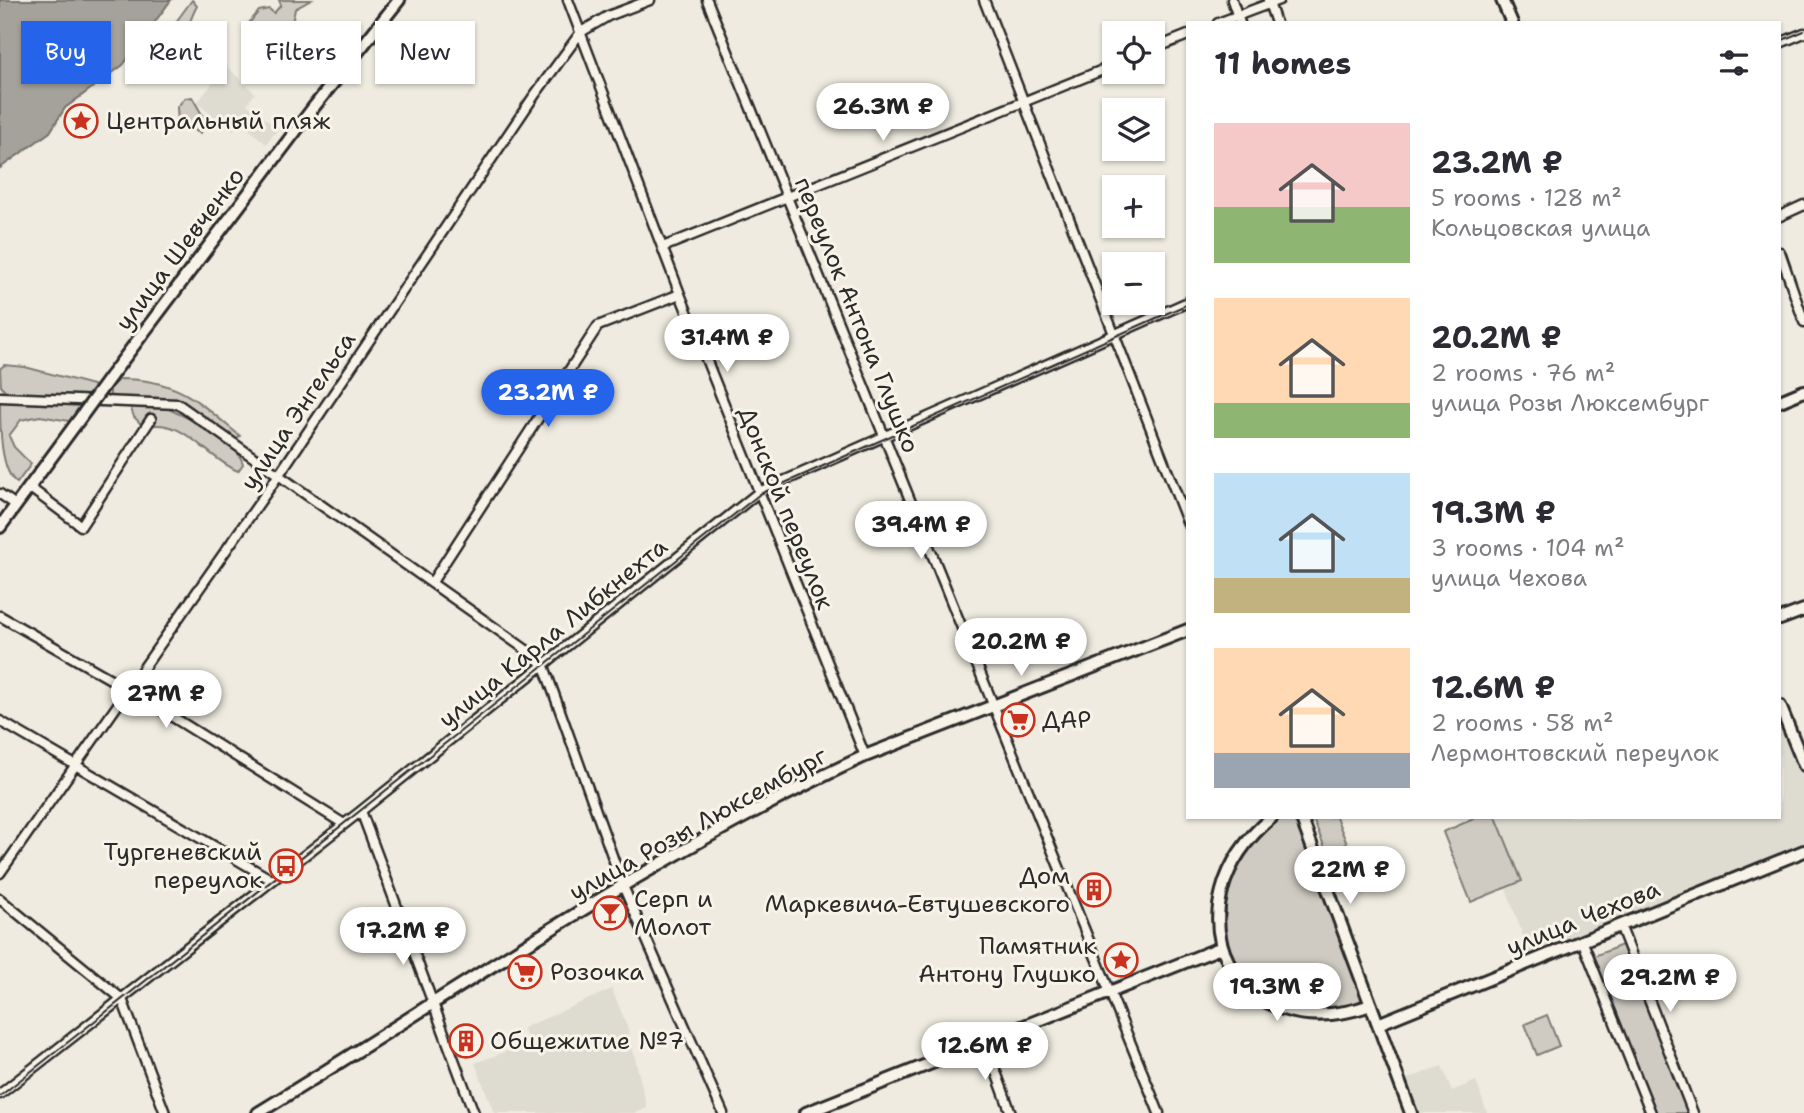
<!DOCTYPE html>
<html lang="en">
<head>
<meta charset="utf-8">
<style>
  :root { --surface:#fff; --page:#f2f2f3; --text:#2b2b33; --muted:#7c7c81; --accent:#2563eb }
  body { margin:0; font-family:"Shantell Sans",sans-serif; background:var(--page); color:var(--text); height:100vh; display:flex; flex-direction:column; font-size:26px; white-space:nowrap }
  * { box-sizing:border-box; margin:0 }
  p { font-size:23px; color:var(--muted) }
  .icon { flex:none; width:38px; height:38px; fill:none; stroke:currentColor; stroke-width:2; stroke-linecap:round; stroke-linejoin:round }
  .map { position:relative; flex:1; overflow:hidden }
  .sheet { position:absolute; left:1186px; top:21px; width:595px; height:798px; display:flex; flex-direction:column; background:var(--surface); border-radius:0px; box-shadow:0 2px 5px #0004 }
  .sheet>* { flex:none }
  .guide { position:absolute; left:21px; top:21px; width:665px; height:63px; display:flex; gap:14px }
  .controls { position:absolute; left:1102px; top:21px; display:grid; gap:14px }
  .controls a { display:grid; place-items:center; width:63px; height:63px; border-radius:0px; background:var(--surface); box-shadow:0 2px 5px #0004; font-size:35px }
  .price { position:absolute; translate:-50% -60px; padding:0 16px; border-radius:24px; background:#fff; color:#222; font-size:23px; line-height:46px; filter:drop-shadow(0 2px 4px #0008) }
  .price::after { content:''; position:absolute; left:50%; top:42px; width:21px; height:16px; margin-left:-10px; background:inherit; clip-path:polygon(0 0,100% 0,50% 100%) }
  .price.on { background:var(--accent); color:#fff }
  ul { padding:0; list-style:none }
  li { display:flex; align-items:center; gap:21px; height:175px; padding:0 28px }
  li span { display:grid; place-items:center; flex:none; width:196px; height:140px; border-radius:0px; color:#555 }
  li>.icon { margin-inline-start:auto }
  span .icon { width:84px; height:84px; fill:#fffc; stroke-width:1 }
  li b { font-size:30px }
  h2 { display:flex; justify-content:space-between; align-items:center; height:84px; padding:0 28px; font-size:30px }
  .tag { padding:0 24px; border-radius:0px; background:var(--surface); box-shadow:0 2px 5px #0004; font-size:24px; line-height:63px }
  .tag.on { background:var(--accent); color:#fff }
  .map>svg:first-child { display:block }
  .built { fill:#dedbd1 }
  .green { fill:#cfcbc2; stroke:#7d7b76; stroke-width:2 }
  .water { fill:#a4a29a; stroke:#74726e; stroke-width:2 }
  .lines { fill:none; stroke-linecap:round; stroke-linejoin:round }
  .street-casing { stroke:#2b2b2b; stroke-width:13 }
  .secondary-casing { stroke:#2b2b2b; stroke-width:16 }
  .street { stroke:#f7f3e8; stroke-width:8 }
  .secondary { stroke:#f7f3e8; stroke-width:10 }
  .tram { stroke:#2b2b2b; stroke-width:2 }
  .secondary-bridge-casing { stroke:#2b2b2b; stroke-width:16; stroke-linecap:butt }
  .secondary-bridge { stroke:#f7f3e8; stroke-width:10 }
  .labels { text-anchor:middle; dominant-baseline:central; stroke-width:6; stroke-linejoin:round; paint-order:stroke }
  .poi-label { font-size:24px; fill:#2b2b2b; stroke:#f7f3e8; text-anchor:start }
  .street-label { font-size:24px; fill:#2b2b2b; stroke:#f7f3e8 }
</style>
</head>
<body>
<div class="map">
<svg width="1804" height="1113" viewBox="0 0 1804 1113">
  <rect width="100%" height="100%" fill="#efebe0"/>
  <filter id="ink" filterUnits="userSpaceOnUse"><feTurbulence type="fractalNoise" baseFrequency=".0143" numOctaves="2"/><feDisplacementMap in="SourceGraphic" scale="14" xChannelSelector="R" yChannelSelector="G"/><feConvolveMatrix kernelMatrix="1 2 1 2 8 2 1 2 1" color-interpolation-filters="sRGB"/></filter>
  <g filter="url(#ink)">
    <path class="built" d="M226,66L255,93L247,104L278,129L266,144L242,123L232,131L197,103Z
      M1780,706L1804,765V851L1532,961L1506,888L1522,881L1496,817H1780Z
      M612,989L628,1029L647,1108L636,1113H494L475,1063L529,1043L523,1028Z
      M1442,1066L1452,1091L1476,1081L1487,1113H1420L1407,1079Z"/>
    <path class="green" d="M192,0L197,6C186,25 185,55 154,52Z
      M279,0H311L295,9C292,27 289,32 271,40L245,28L259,11L269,9L274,13L281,5Z
      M192,97L208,125L200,133L178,123L177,107L185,98Z
      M4,365L25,367L93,385L95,393L69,421L40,416L21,420L9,436L14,447L31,464L17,483C0,471 0,426 0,402H14L1,386L0,369Z
      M120,379C178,379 198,401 240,436L235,440L180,408H167C190,420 235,436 243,464L238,471C206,458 182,415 144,427L134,417L130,406L121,405L110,396V387Z
      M1276,817H1296L1362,991L1361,1000C1306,1031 1235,987 1223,929C1220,917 1224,904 1227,892C1228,886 1228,877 1231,871C1240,852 1263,834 1276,817Z
      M1317,817H1336L1347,844L1327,853L1313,819Z
      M1478,817H1496L1522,881L1471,902L1443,832Z
      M1627,943L1693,1113H1651L1589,958Z
      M1547,1015L1559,1046L1537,1055L1525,1024Z"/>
    <path class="water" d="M0,0H171L123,65L65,108L50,132L0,168Z"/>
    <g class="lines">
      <defs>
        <path id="street" d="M568,0L680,294L865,756
          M707,0L1159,1113
          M984,0L1188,524
          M1232,0L1240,23
          M1268,0L1276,23
          M1218,23L1279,0
          M1780,43L1804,33
          M1153,49L1188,35
          M1780,216L1804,205
          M663,247L1115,65
          M1780,252L1804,322
          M0,397L178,404L532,654L544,666L623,886L723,1113
          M29,487L81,526L151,419
          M0,494L16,505
          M432,582L598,326L680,294
          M0,616L128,689L344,824
          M0,721L272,880
          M361,811L474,1113
          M0,873L278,476L534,96L581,32L608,16L650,0
          M0,899L122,999L165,1113
          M1620,925L1693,1113
          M1582,940L1651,1113
          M985,1042L1011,1113
          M0,1094L361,811L759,492L1188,302"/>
        <path id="secondary" d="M1502,0L1512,23
          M110,377L313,108L399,0
          M1780,401L1804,391
          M0,527L78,421
          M1780,619L1804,610
          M1780,706L1804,765
          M1272,817C1162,908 1234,1053 1371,1005
          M1301,817L1411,1113
          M1378,1024L1804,851
          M258,1113C457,991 652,855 865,756L1188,630
          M806,1113L1220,948"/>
      </defs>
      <use href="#street" class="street-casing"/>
      <use href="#secondary" class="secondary-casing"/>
      <use href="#street" class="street"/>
      <use href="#secondary" class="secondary"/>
      <path class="tram" d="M1780,41L1804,31
        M0,1096L760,494L1188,304"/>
      <defs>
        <path id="secondary-bridge" d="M78,421L110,377"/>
      </defs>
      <use href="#secondary-bridge" class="secondary-bridge-casing"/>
      <use href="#secondary-bridge" class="secondary-bridge"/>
    </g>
  </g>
  <defs>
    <symbol id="sight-ring" viewBox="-11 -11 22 22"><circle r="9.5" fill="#f7f3e8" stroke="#c8321e" stroke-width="1.5"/><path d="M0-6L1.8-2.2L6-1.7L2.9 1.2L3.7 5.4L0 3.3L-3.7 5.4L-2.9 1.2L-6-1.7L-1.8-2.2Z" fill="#c8321e"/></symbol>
    <symbol id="supermarket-ring" viewBox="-11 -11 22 22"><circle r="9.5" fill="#f7f3e8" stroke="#c8321e" stroke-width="1.5"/><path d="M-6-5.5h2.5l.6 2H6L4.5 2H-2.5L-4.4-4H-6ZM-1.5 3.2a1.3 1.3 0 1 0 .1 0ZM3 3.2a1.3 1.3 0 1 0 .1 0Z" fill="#c8321e"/></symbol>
    <symbol id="bus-ring" viewBox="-11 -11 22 22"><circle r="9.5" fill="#f7f3e8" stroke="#c8321e" stroke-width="1.5"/><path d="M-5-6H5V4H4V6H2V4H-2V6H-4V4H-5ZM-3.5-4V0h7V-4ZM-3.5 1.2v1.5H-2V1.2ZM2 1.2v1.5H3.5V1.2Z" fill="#c8321e"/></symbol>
    <symbol id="building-ring" viewBox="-11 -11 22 22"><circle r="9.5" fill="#f7f3e8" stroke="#c8321e" stroke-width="1.5"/><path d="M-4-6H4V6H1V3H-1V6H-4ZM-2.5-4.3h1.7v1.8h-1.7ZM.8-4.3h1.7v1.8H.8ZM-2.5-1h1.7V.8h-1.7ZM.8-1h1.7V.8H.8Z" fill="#c8321e"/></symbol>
    <symbol id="bar-ring" viewBox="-11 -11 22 22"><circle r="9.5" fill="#f7f3e8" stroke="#c8321e" stroke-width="1.5"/><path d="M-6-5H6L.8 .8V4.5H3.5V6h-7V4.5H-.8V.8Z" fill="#c8321e"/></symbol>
  </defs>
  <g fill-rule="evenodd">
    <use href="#sight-ring" x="62" y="102" width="38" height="38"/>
    <use href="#supermarket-ring" x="999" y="701" width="38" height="38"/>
    <use href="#bus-ring" x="267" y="847" width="38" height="38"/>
    <use href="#building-ring" x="1075" y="871" width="38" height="38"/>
    <use href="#bar-ring" x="591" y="894" width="38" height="38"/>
    <use href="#sight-ring" x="1102" y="941" width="38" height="38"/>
    <use href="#supermarket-ring" x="506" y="953" width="38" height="38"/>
    <use href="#building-ring" x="447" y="1022" width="38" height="38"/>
  </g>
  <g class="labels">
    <g class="poi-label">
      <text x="106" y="121">Центральный пляж</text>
      <text x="1042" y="720">ДАР</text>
      <text x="262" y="852" text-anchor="end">Тургеневский<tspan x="262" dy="28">переулок</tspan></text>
      <text x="1070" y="876" text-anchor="end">Дом<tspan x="1070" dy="28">Маркевича-Евтушевского</tspan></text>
      <text x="634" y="899">Серп и<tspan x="634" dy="28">Молот</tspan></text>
      <text x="1096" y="946" text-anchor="end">Памятник<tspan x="1096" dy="28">Антону Глушко</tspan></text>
      <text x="550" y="972">Розочка</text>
      <text x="490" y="1041">Общежитие №7</text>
    </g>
    <g class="street-label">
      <text transform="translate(180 249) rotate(-53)">улица Шевченко</text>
      <text transform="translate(857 315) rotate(68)">переулок Антона Глушко</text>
      <text transform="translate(298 411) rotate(-56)">улица Энгельса</text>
      <text transform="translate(786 508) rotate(68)">Донской переулок</text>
      <text transform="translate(553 633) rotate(-39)">улица Карла Либкнехта</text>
      <text transform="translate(698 824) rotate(-29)">улица Розы Люксембург</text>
      <text transform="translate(1583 918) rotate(-22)">улица Чехова</text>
    </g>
  </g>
</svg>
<div class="controls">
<a><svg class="icon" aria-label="locate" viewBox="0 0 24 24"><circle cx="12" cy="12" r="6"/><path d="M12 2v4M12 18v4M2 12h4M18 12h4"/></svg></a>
<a><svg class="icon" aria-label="layers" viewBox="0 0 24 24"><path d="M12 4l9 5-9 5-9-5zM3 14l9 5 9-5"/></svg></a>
<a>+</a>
<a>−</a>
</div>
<b class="price" style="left:883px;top:143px">26.3M ₽</b>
<b class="price" style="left:727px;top:374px">31.4M ₽</b>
<b class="price on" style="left:548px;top:429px">23.2M ₽</b>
<b class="price" style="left:921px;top:561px">39.4M ₽</b>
<b class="price" style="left:1021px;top:678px">20.2M ₽</b>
<b class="price" style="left:166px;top:730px">27M ₽</b>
<b class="price" style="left:1350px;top:906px">22M ₽</b>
<b class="price" style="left:403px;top:967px">17.2M ₽</b>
<b class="price" style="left:1670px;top:1014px">29.2M ₽</b>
<b class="price" style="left:1277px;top:1023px">19.3M ₽</b>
<b class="price" style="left:985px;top:1082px">12.6M ₽</b>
<div class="guide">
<a class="tag on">Buy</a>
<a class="tag">Rent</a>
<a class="tag">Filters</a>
<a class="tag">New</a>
</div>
<section class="sheet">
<h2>11 homes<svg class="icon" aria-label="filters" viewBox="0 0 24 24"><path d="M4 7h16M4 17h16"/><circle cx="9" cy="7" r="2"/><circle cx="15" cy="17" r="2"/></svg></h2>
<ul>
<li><span style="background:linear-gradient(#f6c9c9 60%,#8fb573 0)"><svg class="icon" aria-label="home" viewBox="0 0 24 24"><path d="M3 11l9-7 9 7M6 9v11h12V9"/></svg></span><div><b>23.2M ₽</b><p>5 rooms · 128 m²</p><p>Кольцовская улица</p></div></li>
<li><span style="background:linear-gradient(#ffd9b3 75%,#8fb573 0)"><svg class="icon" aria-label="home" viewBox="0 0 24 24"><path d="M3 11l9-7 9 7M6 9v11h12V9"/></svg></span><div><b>20.2M ₽</b><p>2 rooms · 76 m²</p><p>улица Розы Люксембург</p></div></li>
<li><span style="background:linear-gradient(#bfe0f5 75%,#c2b280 0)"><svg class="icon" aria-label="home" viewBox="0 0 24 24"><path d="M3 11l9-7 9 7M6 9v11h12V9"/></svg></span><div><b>19.3M ₽</b><p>3 rooms · 104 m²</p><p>улица Чехова</p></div></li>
<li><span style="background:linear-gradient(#ffd9b3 75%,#9aa5b1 0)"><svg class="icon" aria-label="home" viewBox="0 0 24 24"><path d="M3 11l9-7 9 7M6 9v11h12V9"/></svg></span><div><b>12.6M ₽</b><p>2 rooms · 58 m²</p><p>Лермонтовский переулок</p></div></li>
</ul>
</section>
</div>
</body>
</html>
